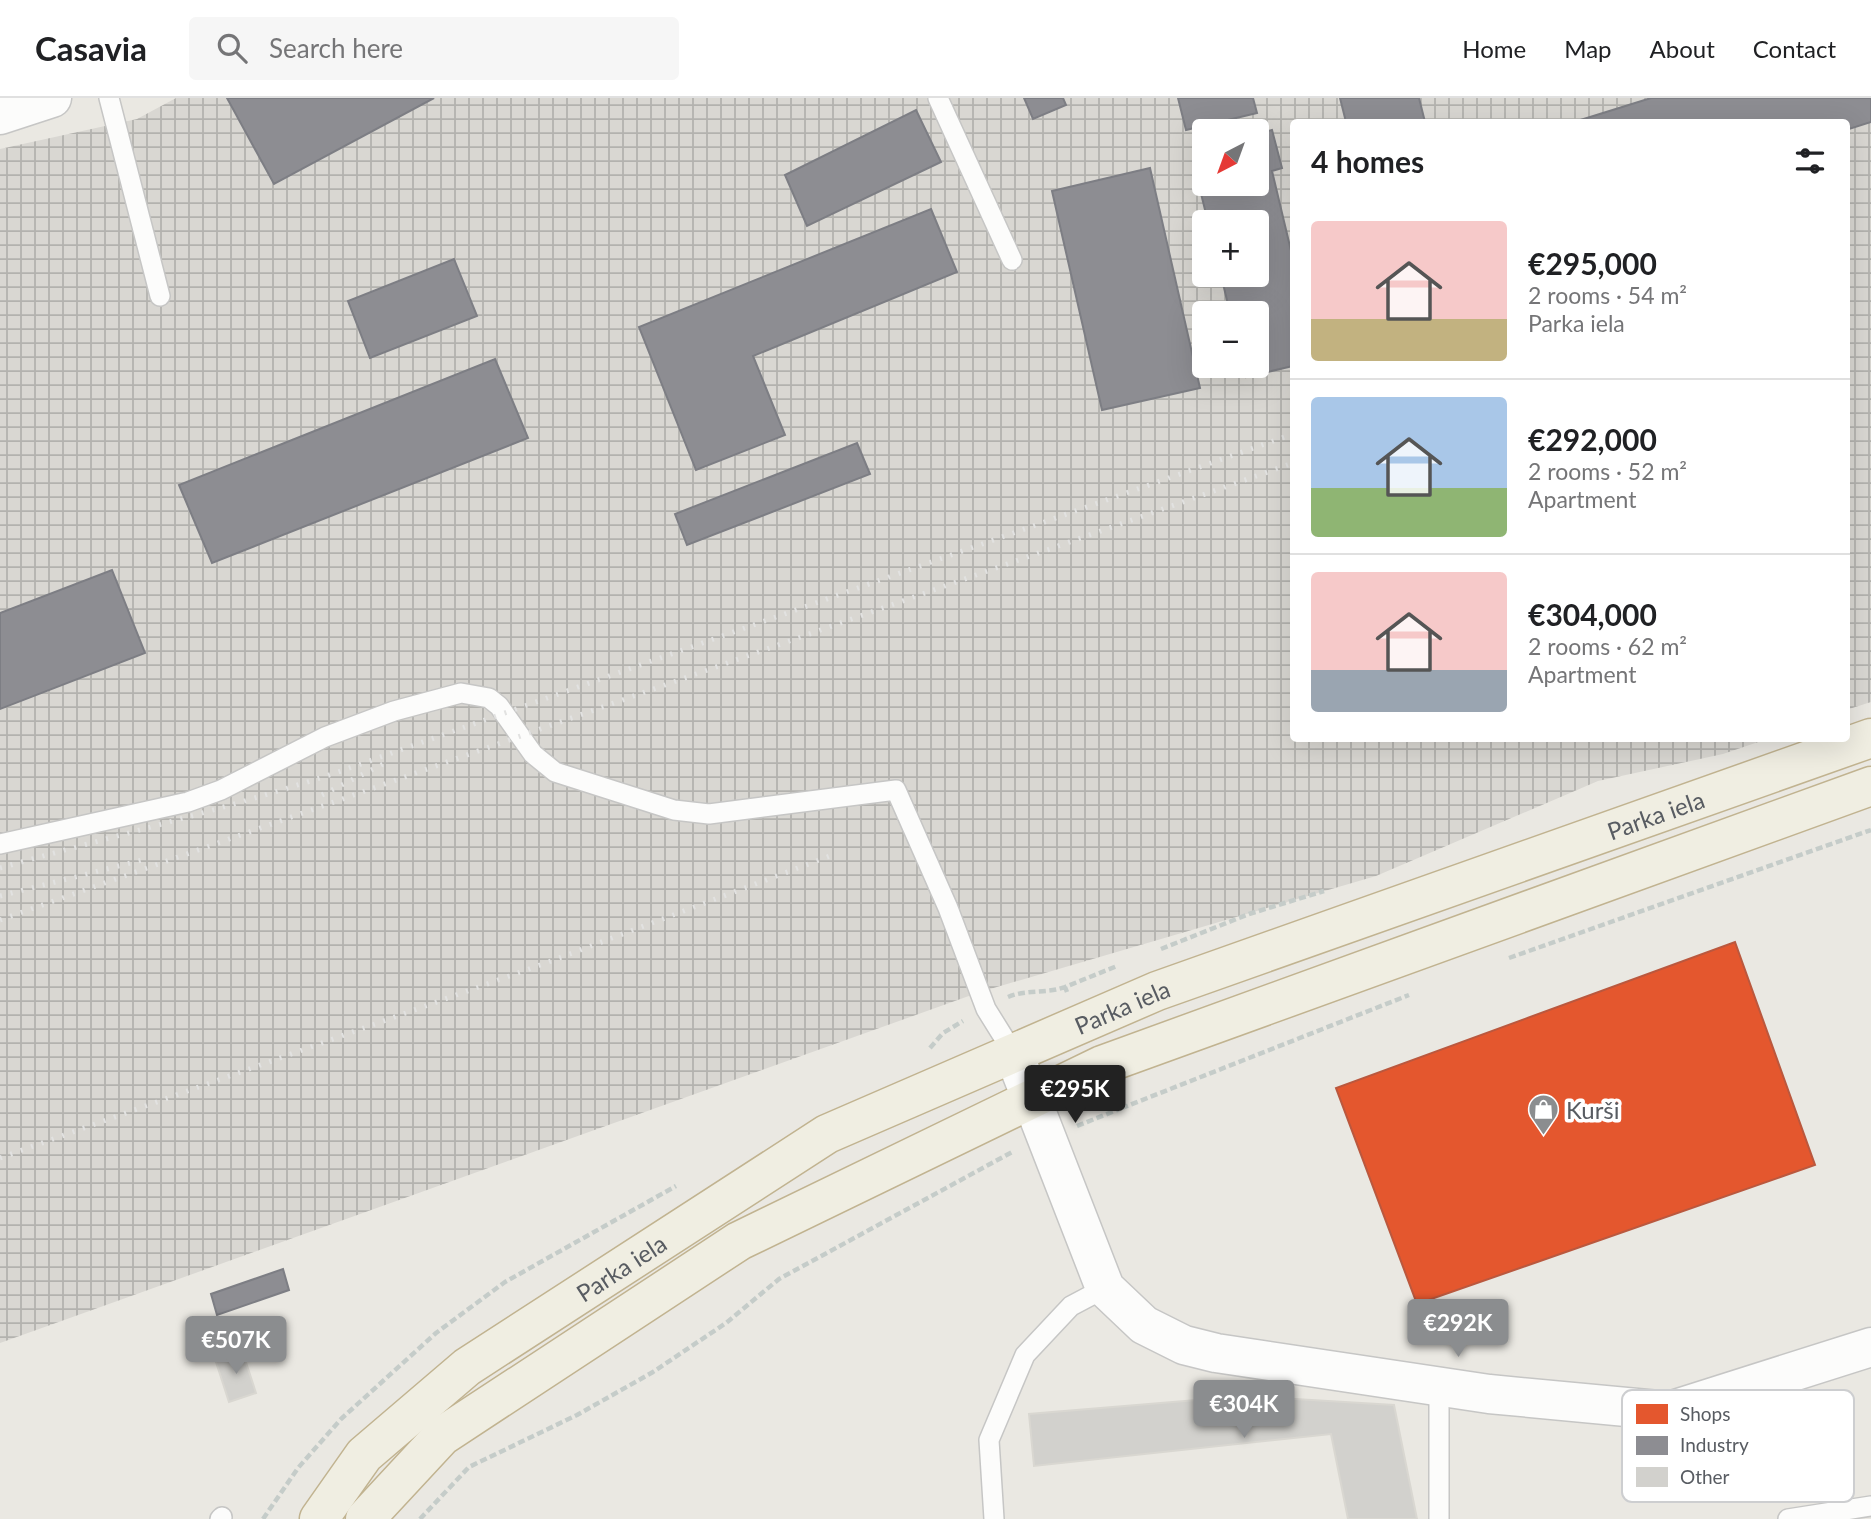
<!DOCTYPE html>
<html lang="en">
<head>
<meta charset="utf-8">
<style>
  :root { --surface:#fff; --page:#f6f6f6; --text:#202124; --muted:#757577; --line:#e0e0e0; --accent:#8b8d8f }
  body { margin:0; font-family:Lato,sans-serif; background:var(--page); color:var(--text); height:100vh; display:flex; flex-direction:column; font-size:26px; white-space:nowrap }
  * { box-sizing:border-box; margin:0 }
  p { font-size:23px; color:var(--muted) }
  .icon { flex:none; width:38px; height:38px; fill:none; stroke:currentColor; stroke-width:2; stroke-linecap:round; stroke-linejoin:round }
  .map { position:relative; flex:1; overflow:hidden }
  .side { position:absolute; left:1290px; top:21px; width:560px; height:623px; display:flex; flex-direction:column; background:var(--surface); border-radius:7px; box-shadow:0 7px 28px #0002 }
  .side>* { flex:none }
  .needle { width:46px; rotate:221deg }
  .fabs { position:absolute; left:1192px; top:21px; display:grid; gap:14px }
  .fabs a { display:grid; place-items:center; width:77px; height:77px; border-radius:7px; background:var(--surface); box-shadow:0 7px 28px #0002; font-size:35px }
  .price { position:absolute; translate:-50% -60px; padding:0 16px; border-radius:7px; background:var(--accent); color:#fff; font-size:23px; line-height:46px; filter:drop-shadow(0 2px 4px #0008) }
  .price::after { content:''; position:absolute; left:50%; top:42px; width:21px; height:16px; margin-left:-10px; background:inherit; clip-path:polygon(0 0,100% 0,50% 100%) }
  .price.current { background:#222; color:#fff }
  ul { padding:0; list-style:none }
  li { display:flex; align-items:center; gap:21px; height:175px; padding:0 21px }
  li+li { border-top:2px solid var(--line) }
  li span { display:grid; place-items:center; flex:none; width:196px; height:140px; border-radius:7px; color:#555 }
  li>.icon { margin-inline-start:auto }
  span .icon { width:84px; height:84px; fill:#fffc; stroke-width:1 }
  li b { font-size:30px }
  h2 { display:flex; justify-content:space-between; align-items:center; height:84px; padding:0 21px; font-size:30px }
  header { display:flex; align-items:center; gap:42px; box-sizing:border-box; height:98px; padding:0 35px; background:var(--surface); border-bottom:2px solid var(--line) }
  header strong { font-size:33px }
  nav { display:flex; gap:38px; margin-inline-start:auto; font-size:24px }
  .search { width:490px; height:63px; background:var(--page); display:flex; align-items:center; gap:18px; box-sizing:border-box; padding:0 24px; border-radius:7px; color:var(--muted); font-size:26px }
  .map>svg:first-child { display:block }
  .industrial { fill:url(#industrial-grid); fill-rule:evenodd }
  .shops { fill:#e4572e; stroke:#ba583e; stroke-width:2 }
  .industry { fill:#8d8d92; stroke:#7d7e84; stroke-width:2 }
  .building { fill:#d2d1cd; stroke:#d9d7d1; stroke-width:2 }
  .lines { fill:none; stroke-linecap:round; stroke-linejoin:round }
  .service-casing { stroke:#c6c6c5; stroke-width:22 }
  .minor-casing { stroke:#c6c6c5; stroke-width:41 }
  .trunk-casing { stroke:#c1b390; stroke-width:41 }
  .path { stroke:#c5ccc9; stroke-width:4.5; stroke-dasharray:7 3.5; stroke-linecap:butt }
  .service { stroke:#fcfcfb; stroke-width:19 }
  .minor { stroke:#fcfcfb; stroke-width:38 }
  .trunk { stroke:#f0eee2; stroke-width:38 }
  .rail { stroke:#e2e2e1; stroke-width:5; stroke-dasharray:2 9; stroke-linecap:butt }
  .labels { text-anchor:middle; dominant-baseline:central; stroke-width:7; stroke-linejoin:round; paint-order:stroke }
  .street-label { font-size:24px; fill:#585c62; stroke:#fff }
  .poi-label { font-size:24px; fill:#585c62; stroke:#fff; text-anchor:start }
  .key { fill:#fff; stroke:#cdced0; stroke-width:2 }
  .key-label { font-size:19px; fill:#585c62 }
</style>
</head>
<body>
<header>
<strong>Casavia</strong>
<div class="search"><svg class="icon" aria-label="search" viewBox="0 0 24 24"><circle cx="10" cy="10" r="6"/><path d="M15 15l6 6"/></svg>Search here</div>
<nav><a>Home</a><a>Map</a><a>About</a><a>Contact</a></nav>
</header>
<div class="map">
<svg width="1871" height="1421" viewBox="0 0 1871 1421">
  <defs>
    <pattern id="industrial-grid" width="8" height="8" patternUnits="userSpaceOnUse" patternTransform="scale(1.75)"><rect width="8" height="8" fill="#d9d7d2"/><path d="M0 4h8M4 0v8" fill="none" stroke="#b3b2ae"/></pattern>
  </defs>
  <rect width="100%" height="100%" fill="#eae8e2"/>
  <path class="industrial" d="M176,0H1871V604L1846,612V24H1293V640L1767,641L1723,656L1598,683L1376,778L980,894L0,1245V51L137,21ZM1204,33H1256V86H1204ZM1204,124H1256V177H1204ZM1204,215H1256V268H1204Z"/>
  <path class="shops" d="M1735,844L1815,1067L1417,1206L1336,990Z"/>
  <path class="industry" d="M227,0H434L274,86Z
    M1024,0H1063L1066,7L1033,21Z
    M1178,0H1253L1257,15L1186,32Z
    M1340,0H1419L1425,24H1346Z
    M1651,0H1871V24L1846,32V24H1574Z
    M916,12L941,64L807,128L785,77Z
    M1272,32L1282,70L1272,73L1293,161V268L1246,279L1243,268H1256V215H1230L1221,177H1256V124H1208L1194,67L1204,65V86H1256V36Z
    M1150,70L1200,290L1102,312L1052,93Z
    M931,111L957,174L753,258L785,337L696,372L639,229Z
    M454,161L477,218L370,260L348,203Z
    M495,261L528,340L212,465L179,387Z
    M857,345L870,376L687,447L675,416Z
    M112,472L145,555L0,611V515Z
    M283,1171L289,1192L217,1217L211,1196Z"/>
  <path class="building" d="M242,1252L256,1295L229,1304L215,1261Z
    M1245,1298L1394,1307L1417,1421H1348L1331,1336L1034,1368L1029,1316Z"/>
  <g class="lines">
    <defs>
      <path id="service" d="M109,0L160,198
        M938,0L1012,162
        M0,746L188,704L221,692L325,639L394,613L461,595L489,600L499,608L533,656L555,674L674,712L709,716L896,692L948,810L986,911L1014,956
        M1439,1289V1421
        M220,1421L222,1419
        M994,1421L989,1342L1025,1257L1071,1208L1105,1190
        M1788,1421L1871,1408"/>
      <path id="minor" d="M0,17L52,0
        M1014,956L1105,1190L1144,1227L1184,1247L1216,1255L1489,1296L1669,1313L1871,1249"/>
      <g id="trunk">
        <path id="s1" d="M319,1421L364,1357L467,1269L827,1036L1157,893L1871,640"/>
        <path d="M365,1421L442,1338L739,1143L1102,967L1871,688"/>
      </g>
    </defs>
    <use href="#service" class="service-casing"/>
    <use href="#minor" class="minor-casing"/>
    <use href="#trunk" class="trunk-casing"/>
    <path class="path" d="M1161,851L1249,816L1324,793
      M1509,860L1871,732
      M1067,894L1065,889L1117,868
      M1008,899C1027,891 1046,896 1065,889
      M930,950L943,935L963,923
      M1117,1000L1122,1010L1409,897
      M1077,1028L1122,1010
      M263,1421L298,1370L341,1321L436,1235L505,1184L676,1088
      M420,1421L469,1369L577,1317L653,1274L726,1225L779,1181L1014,1053"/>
    <use href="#service" class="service"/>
    <use href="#minor" class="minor"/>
    <use href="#trunk" class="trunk"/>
    <path class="rail" d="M322,697L385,665
      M0,770C113,738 227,711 338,674L1293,336
      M0,798L146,761
      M0,822L1293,365
      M0,1060L543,866L835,756"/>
  </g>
  <defs>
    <symbol id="shop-pin" viewBox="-11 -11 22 30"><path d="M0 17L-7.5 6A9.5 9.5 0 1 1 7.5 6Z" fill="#8b8d8f" stroke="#fff"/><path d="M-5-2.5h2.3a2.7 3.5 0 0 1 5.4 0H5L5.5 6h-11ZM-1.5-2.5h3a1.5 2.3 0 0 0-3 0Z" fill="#fff"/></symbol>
  </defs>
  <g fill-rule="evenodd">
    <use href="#shop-pin" x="1526" y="994" width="35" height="47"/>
  </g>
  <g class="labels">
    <g class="street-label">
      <text stroke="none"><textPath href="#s1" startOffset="1531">Parka iela</textPath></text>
      <text stroke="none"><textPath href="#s1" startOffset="964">Parka iela</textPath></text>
      <text stroke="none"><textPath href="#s1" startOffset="397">Parka iela</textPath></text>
    </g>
    <g class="poi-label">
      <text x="1566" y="1011">Kurši</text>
    </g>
  </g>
  <rect x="1622" y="1292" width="232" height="112" rx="10" class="key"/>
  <rect x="1636" y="1306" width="32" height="20" fill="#e4572e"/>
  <rect x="1636" y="1338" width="32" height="19" fill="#8d8d92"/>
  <rect x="1636" y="1369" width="32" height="20" fill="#d2d1cd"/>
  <g class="key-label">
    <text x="1680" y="1323">Shops</text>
    <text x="1680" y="1354">Industry</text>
    <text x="1680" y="1386">Other</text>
  </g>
</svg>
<div class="fabs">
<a><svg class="needle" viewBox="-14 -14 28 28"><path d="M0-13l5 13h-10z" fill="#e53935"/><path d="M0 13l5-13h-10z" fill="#757577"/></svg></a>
<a>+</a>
<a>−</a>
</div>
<b class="price current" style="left:1075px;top:1027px">€295K</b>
<b class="price" style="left:1458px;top:1261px">€292K</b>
<b class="price" style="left:236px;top:1278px">€507K</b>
<b class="price" style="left:1244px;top:1342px">€304K</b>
<section class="side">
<h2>4 homes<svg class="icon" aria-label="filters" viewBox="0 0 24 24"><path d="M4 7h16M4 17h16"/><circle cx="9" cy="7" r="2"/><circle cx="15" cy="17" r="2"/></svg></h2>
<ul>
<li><span style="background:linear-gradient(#f6c9c9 70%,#c2b280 0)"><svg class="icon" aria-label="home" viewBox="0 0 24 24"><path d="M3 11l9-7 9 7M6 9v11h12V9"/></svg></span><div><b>€295,000</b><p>2 rooms · 54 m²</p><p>Parka iela</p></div></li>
<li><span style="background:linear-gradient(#a9c7e8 65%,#8fb573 0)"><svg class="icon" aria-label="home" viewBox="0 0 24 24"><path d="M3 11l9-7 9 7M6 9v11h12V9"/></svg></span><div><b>€292,000</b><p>2 rooms · 52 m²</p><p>Apartment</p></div></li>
<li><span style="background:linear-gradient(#f6c9c9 70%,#9aa5b1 0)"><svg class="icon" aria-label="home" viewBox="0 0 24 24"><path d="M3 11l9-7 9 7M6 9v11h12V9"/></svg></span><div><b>€304,000</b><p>2 rooms · 62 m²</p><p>Apartment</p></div></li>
</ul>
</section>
</div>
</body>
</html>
